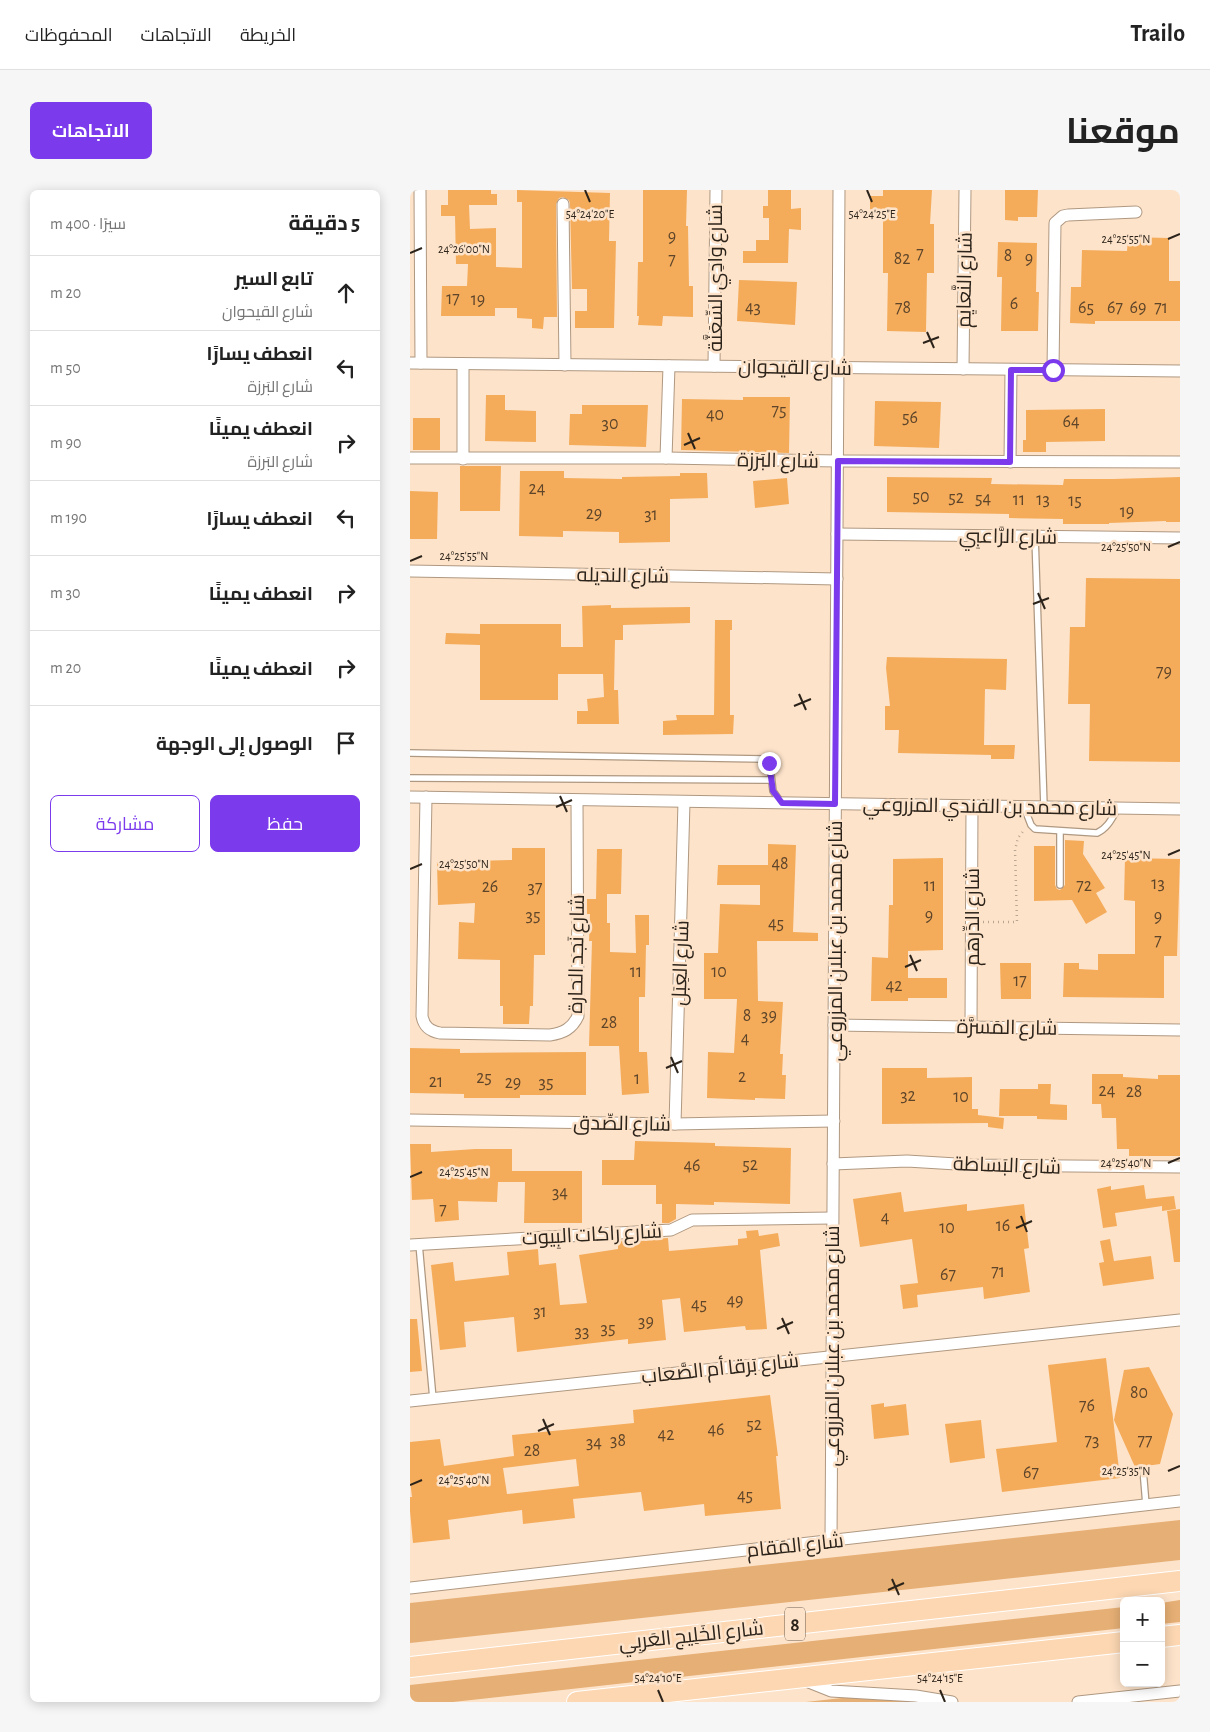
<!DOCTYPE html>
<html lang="ar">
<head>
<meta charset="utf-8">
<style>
  :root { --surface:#fff; --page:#f6f6f6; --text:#222; --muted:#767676; --line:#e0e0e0; --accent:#7c3aed }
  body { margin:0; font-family:"Alegreya Sans",Cairo,sans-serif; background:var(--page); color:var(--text); direction:rtl }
  .controls { position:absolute; right:15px; bottom:15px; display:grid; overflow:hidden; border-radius:8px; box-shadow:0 2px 12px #0003 }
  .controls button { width:45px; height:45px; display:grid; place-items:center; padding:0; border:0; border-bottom:1px solid var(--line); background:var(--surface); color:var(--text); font:25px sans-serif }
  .stop { position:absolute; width:15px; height:15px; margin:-11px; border:4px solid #7c3aed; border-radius:50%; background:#fff }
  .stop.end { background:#7c3aed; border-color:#fff; box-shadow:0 1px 5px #0008 }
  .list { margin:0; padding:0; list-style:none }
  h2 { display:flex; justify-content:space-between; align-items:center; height:65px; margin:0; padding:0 20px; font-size:21px }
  h2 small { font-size:16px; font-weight:400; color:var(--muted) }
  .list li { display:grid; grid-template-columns:32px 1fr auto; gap:15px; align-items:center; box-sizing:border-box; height:75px; padding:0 20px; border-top:1px solid var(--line) }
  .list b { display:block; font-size:19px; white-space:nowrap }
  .list p { margin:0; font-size:16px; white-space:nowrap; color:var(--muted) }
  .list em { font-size:16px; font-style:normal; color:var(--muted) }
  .actions { display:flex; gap:10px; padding:15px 20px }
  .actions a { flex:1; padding:11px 0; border:1px solid var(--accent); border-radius:8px; text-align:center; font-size:18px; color:var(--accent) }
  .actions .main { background:var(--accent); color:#fff }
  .icon { flex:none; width:28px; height:28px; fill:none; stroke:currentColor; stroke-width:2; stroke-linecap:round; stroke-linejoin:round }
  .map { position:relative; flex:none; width:770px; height:1512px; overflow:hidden; direction:ltr; border-radius:8px }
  header { display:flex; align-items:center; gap:30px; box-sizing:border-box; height:70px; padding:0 25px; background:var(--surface); border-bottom:1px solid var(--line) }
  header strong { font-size:24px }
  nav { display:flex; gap:28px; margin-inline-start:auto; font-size:18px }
  .intro { display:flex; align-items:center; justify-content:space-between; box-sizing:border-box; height:120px; padding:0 30px }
  h1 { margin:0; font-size:35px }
  .button { padding:12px 22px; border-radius:8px; background:var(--accent); color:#fff; font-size:18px; font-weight:700 }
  main { display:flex; gap:30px; padding:0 30px }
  aside { flex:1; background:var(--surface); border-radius:8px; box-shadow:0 2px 12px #0003 }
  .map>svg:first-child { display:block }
</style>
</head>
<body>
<header>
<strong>Trailo</strong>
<nav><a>الخريطة</a><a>الاتجاهات</a><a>المحفوظات</a></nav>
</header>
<div class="intro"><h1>موقعنا</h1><a class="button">الاتجاهات</a></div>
<main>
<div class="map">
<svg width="770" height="1512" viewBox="0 0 770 1512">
  <rect width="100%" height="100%" fill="#fde3ca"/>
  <g fill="#e6af75">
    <path d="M770 1330V1370L0 1453V1413Z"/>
    <path d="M770 1410V1432L751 1434V1413Z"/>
    <path d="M714 1417V1438L43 1512H0V1495Z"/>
    <path d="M487 1506 528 1512H396L432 1508Z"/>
  </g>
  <g fill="#f4ac5b" fill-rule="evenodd">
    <path d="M38 0H81V4H87V15H59L60 39 86 38V77L112 78V12H107V0L200 3 199 51H206L204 138H165V121H177V99H162L160 14 159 10 153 7 149 8 146 14 147 127H134L133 139 122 138V129L107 128V118H85V126H31L32 96H57L58 74H46L45 26H31V15H38Z"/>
    <path d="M233 0H277L276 36H278L279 96H283V127L253 126 252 136 228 135 229 126H227L228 72H233Z"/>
    <path d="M358 0H381V19L391 18V40L379 39 378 73H333V61H346V50H359V28H353V16H358Z"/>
    <path d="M473 0H522L520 34H524V83H517L516 142 477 141 478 83H473V26H460V6H473Z"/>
    <path d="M595 0H628L627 27H608V31L595 30Z"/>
    <path d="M718 47 759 48V91H770V131H685V134L660 133 661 97H671L672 60 717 61Z"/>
    <path d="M588 52 627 53 626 102H629L628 141H591L592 87H587Z"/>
    <path d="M329 90 387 92 385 135 327 131Z"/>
    <path d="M76 205H95V220L126 221V252L75 251Z"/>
    <path d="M333 207H380L379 263 271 260 272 209 333 210Z"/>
    <path d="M465 211 531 212 529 258 464 256Z"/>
    <path d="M172 215H238L236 257 159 255 160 224H172Z"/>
    <path d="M695 219V251L636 252V262H613V250H616V220Z"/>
    <rect x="3" y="228" width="27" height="32"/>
    <path d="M50 276H91L90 321H50Z"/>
    <path d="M110 281H154V288L212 289V287L270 286V283H297L298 308 260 309V352L209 353V342L153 341V347L109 346Z"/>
    <path d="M477 287 582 288 581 294 653 295 654 289H703L770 287V332H756V331L699 333V334H653V329L599 328V324L477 322Z"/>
    <path d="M377 288 379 314 345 318 343 291Z"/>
    <path d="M0 301 28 302 27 349H0Z"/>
    <path d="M676 388 770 389V572L679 571 680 514H658L660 437H675Z"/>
    <path d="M201 415V418L280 417V433L213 435V450H205L204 500H208L209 534H167V521H178L177 509 194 507 193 484H148V510H70V455L35 454 36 443 70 444V434H151V457H173L172 416Z"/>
    <path d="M305 430H322V440H320V525H324L323 544 253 545V531L267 530 266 525H304Z"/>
    <path d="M477 467 597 469 596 500 575 499 574 555H605L604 569H581V565L488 563 489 540H475V516H480L476 478Z"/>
    <path d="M655 650 674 651 673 664 695 698 686 703 697 722 676 734 662 710 624 711V656H645V695L647 699 650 700 655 695Z"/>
    <path d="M358 654 386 655 383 742 408 743V751H347L348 811 373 812 370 864H373L372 885H376L375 909 345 908V910L297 908 298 862 324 863 327 809H294V763H308L310 714 350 715V695H307L308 675H358Z"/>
    <path d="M102 658H135V765H124L123 816H120L119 834H93V816H90V770L48 769 49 732 64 733 65 713 28 715 27 672 102 670Z"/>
    <path d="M187 659H212L211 704H197V733H200V762L226 763 225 725H239V755H236L235 807H229V862H237L239 903 212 905 209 856H179L182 751H179L180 724H177V709H186Z"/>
    <path d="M533 668V760L498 761V788H537V808H498V811H461L462 767 478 768 479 715H483V669Z"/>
    <path d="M715 668 770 669 767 766H754V808L653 807 654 773H669V779L688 780V764H725V711L714 710Z"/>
    <path d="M590 773H621V809H591Z"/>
    <path d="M0 858 50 859V863L176 862V905H110V908H54V904L0 903Z"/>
    <path d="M472 878H517V888L562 887V919H568V925L594 928 593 939 578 937V933L472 934Z"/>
    <path d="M682 884H713V887L748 889V885H770V966H719V959H707L706 928H692L691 914H682Z"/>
    <path d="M628 894H641L640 914 657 915V930L627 929V926H589L590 899H628Z"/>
    <path d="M225 951 305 953V956L381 958 380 1014 304 1012V1015L266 1014V1029L259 1033H252V1014H246V995H192V970H224Z"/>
    <path d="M0 954H21V962L65 959H102V981H172V1033H114L115 992H88L87 1012 48 1011 49 1030 25 1032 23 1009 2 1010Z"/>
    <path d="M734 995 736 1009 764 1006 766 1019 752 1021V1016L705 1023 707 1036 693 1038 687 999 701 996V1000Z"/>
    <path d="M491 1002 494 1022 557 1014V1021L614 1014 619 1058 614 1059 620 1102 574 1109 573 1097 507 1105 508 1117 493 1119 490 1095 508 1093 502 1049 450 1057 443 1009Z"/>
    <path d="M770 1019V1072H764L757 1021Z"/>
    <path d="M348 1040 349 1046 368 1043 370 1056 350 1060 357 1139 336 1140 335 1136 274 1142 270 1108 252 1110 256 1150 218 1154V1149L107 1162 104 1127 54 1132 56 1157 30 1160 21 1075 43 1072 45 1091 99 1085 97 1062 128 1059 129 1075 146 1073 150 1115 177 1113 169 1065 208 1059V1051L258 1048 259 1061 328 1055V1049L337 1048 336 1041Z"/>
    <path d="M700 1049 704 1071 741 1066 744 1089 693 1096 689 1073 694 1072 690 1051Z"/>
    <path d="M0 1129H7L12 1181 0 1182Z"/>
    <path d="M696 1168 710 1288 592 1302 586 1259 647 1252 638 1175Z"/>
    <path d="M739 1177 763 1224 750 1274 736 1276 732 1274 725 1277 704 1230 714 1180Z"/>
    <path d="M360 1205 368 1266H366L371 1319 295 1326 294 1314 234 1321 231 1302 163 1309 165 1328 113 1334 112 1320 38 1330 40 1349 3 1353 0 1321V1307H2L0 1291V1252L30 1249 34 1276 104 1266 102 1245 224 1233 223 1220ZM166 1269 169 1296 97 1304 93 1278Z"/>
    <path d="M474 1213V1217L496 1214 499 1245 464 1249 461 1215Z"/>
    <path d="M571 1230 575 1268 540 1273 535 1234Z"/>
  </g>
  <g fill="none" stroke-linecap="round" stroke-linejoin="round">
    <g stroke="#af9881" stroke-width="8">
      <g id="service">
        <path d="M625 346 634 617"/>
        <path d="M0 563 354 569 360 576 363 601 370 611"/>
        <path d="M0 588 360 590"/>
        <path d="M614 617 621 635 625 639 687 643C698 638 702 628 708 618"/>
        <path d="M650 641V695"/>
        <path d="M9 1054 23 1209"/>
        <path d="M733 1279 736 1315"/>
      </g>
    </g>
    <g stroke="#af9881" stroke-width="13">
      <g id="minor">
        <path d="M10 0 11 173"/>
        <path d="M153 14 155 175"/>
        <path d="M0 173 770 181"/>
        <path d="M53 174V269"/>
        <path d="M304 176 306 0"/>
        <path d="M553 179 555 0"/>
        <path d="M643 180 645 33 653 26 658 25 726 22"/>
        <path d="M0 268H256L428 271 770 272"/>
        <path d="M256 268 259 176"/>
        <path d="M600 272 601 180"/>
        <path d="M427 344 770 348"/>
        <path d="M0 381 427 389"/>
        <path d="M0 607 770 619"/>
        <path d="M16 607 12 826C14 837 20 841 30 843L140 845C153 843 162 839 168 826L167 611"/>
        <path d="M424 835 770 840"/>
        <path d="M561 837 562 616"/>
        <path d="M0 930 265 934 424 931"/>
        <path d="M265 934 274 612"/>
        <path d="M423 974 497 971 563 975 770 977"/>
        <path d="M0 1055 261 1040 282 1030 422 1028"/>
        <path d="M0 1211 770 1130"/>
        <path d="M421 1351 429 0"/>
        <path d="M0 1398 770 1311"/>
        <path d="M391 1489 421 1501 506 1506 542 1512"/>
        <path d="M668 1512 770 1501"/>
      </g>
    </g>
    <g stroke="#fff" stroke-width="22">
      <g id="trunk">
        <path d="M751 1447 770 1445"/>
        <path d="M0 1477 770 1391"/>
        <path d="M167 1512 714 1452"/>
      </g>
    </g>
    <path stroke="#baa591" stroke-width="2.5" stroke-dasharray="1 4" stroke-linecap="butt" d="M573 732H607L605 660 608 648 615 639"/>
    <use href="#service" stroke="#fff" stroke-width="5.5"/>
    <use href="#minor" stroke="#fff" stroke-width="11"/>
    <use href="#trunk" stroke="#fcd7b2" stroke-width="20"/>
  </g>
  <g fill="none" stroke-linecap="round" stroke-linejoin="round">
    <path stroke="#7c3aed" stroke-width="6" d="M359 573 363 601 372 613 425 614 428 271 600 272 601 180H643"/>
  </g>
  <path fill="none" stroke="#2c231a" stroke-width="2" d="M175 0 180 12M457 0 462 12M758 49 770 44M0 63 12 58M517 142 524 158M513 153 529 147M278 243 285 259M274 255 290 248M758 357 770 352M0 371 12 366M628 403 635 419M623 414 639 408M389 504 396 520M384 516 401 509M150 606 157 622M146 617 162 610M758 665 770 660M0 679 12 674M500 765 507 781M495 777 511 770M261 867 268 883M256 878 272 871M758 973 770 968M0 987 12 982M611 1026 617 1042M606 1038 622 1031M372 1128 379 1144M367 1139 383 1132M133 1229 140 1245M128 1241 144 1234M758 1281 770 1276M0 1295 12 1290M482 1389 489 1405M478 1400 494 1393M248 1500 253 1512M530 1500 535 1512"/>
  <g text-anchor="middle" stroke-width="5" stroke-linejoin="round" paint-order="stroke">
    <g font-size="18" fill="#5e452a">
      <text x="262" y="52">9</text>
      <text x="510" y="69">7</text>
      <text x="598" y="71">8</text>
      <text x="492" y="74">82</text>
      <text x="619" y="74">9</text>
      <text x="262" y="75">7</text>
      <text x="43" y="114">17</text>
      <text x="68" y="115">19</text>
      <text x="604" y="119">6</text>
      <text x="343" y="123">43</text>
      <text x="493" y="123">78</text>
      <text x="676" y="123">65</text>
      <text x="705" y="123">67</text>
      <text x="728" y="123">69</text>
      <text x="751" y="123">71</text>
      <text x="369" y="226">75</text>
      <text x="305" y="230">40</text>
      <text x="500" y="233">56</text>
      <text x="661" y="237">64</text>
      <text x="200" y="239">30</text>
      <text x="127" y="304">24</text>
      <text x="511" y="312">50</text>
      <text x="546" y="313">52</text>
      <text x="573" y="314">54</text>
      <text x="609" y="315">11</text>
      <text x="633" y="315">13</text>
      <text x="665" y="316">15</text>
      <text x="717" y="327">19</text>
      <text x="184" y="329">29</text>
      <text x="241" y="330">31</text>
      <text x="754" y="487">79</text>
      <text x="370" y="679">48</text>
      <text x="748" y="699">13</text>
      <text x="520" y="701">11</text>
      <text x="674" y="701">72</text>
      <text x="80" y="702">26</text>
      <text x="125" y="703">37</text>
      <text x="123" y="731">35</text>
      <text x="519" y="731">9</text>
      <text x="748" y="732">9</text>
      <text x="366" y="739">45</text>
      <text x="748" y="756">7</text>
      <text x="226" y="787">11</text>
      <text x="309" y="787">10</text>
      <text x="610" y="796">17</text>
      <text x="484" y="801">42</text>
      <text x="337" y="831">8</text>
      <text x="359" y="831">39</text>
      <text x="199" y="838">28</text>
      <text x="335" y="854">4</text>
      <text x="332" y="892">2</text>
      <text x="74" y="893">25</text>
      <text x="227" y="894">1</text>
      <text x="26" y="897">21</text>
      <text x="103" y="898">29</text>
      <text x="136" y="898">35</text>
      <text x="697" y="906">24</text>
      <text x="724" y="907">28</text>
      <text x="498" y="911">32</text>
      <text x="551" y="912">10</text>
      <text x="340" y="980">52</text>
      <text x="282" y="981">46</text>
      <text x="150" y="1008">34</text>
      <text x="33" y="1025">7</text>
      <text x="475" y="1033">4</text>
      <text x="593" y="1041">16</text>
      <text x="537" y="1043">10</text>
      <text x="588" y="1087">71</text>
      <text x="538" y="1090">67</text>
      <text x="325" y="1116">49</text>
      <text x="289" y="1120">45</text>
      <text x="130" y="1127">31</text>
      <text x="236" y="1137">39</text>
      <text x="198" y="1144">35</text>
      <text x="172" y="1147">33</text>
      <text x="729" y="1208">80</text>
      <text x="677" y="1221">76</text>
      <text x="344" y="1240">52</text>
      <text x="306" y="1245">46</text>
      <text x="256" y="1250">42</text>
      <text x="208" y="1256">38</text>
      <text x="682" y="1256">73</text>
      <text x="735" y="1256">77</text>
      <text x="184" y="1258">34</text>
      <text x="122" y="1266">28</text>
      <text x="621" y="1288">67</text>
      <text x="335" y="1311">45</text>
    </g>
    <rect fill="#fde3ca" stroke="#6b5d4f" stroke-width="1" x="375" y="1417.5" width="20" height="33" rx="4"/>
    <g font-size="19" font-weight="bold" fill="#2c231a">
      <text x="385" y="1441">8</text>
    </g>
    <g font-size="20" fill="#2c231a" stroke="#fde3ca">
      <text transform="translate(305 88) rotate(-90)" y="7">شارع وادِي السِّعَنَّة</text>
      <text transform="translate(554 90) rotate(-89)" y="7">شارع النَّعايِم</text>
      <text transform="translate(385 177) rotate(1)" y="7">شارع القيحوان</text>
      <text transform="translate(368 270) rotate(1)" y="7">شارع البَرزة</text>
      <text transform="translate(598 346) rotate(1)" y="7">شارع الرَّاعبِي</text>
      <text transform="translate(213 385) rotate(1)" y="7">شارع النديله</text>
      <text transform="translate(580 616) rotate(1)" y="7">شارع محمد بن الفندي المزروعي</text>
      <text transform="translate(562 727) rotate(-90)" y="7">شارع الدِّرهم</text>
      <text transform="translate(425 751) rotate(-90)" y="7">شارع محمد بن عبلان المزروعي</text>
      <text transform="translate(166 764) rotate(-89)" y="7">شارع نَجد الحارة</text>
      <text transform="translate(270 773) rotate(-88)" y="7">شارع العِبَل</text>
      <text transform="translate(597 837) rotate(1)" y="7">شارع المَسرَّة</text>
      <text transform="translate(212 933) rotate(1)" y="7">شارع الصِّدق</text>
      <text transform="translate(597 975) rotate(2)" y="7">شارع البَساطة</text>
      <text transform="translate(182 1044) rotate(-3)" y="7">شارع راكات البِيوت</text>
      <text transform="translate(422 1156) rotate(-90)" y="7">شارع محمد بن عبلان المزروعي</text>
      <text transform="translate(310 1178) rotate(-6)" y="7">شارع بَرقا أم الصَّعاب</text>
      <text transform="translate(385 1355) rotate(-6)" y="7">شارع المَقام</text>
      <text transform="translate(281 1445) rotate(-6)" y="7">شارع الخَلِيج العَربِي</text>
    </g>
  </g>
  <g font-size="12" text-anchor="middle" fill="#2c231a" stroke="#fde3ca" stroke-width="5" stroke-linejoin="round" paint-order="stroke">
    <text x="180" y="28">54°24'20"E</text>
    <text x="462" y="28">54°24'25"E</text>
    <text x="716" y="53">24°25'55"N</text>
    <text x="54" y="63">24°26'00"N</text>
    <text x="716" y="361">24°25'50"N</text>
    <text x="54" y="370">24°25'55"N</text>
    <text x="716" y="669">24°25'45"N</text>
    <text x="54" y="678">24°25'50"N</text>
    <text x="716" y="977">24°25'40"N</text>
    <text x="54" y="986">24°25'45"N</text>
    <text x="716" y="1285">24°25'35"N</text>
    <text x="54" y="1294">24°25'40"N</text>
    <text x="248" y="1492">54°24'10"E</text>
    <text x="530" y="1492">54°24'15"E</text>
  </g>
</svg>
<div class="controls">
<button>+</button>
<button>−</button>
</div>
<div class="stop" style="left:643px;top:180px"></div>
<div class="stop end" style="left:359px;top:573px"></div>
</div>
<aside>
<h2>5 دقيقة<small>سيرًا · 400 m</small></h2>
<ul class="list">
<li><svg class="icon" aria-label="ahead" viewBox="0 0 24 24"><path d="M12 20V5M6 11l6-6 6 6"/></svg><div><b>تابع السير</b><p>شارع القيحوان</p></div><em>20 m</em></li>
<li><svg class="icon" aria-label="left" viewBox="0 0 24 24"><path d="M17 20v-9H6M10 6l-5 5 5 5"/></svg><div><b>انعطف يسارًا</b><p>شارع البَرزة</p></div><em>50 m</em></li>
<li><svg class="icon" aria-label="right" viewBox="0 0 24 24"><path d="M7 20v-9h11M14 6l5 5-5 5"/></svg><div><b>انعطف يمينًا</b><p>شارع البَرزة</p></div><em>90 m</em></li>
<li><svg class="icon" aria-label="left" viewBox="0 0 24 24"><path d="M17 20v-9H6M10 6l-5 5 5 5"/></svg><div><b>انعطف يسارًا</b></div><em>190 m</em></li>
<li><svg class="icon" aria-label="right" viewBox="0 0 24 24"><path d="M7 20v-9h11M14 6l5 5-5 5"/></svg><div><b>انعطف يمينًا</b></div><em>30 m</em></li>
<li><svg class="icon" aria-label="right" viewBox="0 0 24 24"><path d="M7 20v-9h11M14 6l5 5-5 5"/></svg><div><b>انعطف يمينًا</b></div><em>20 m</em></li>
<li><svg class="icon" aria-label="arrive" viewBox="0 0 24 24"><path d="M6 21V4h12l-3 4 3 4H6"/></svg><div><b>الوصول إلى الوجهة</b></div></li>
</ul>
<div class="actions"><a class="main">حفظ</a><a>مشاركة</a></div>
</aside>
</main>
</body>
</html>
